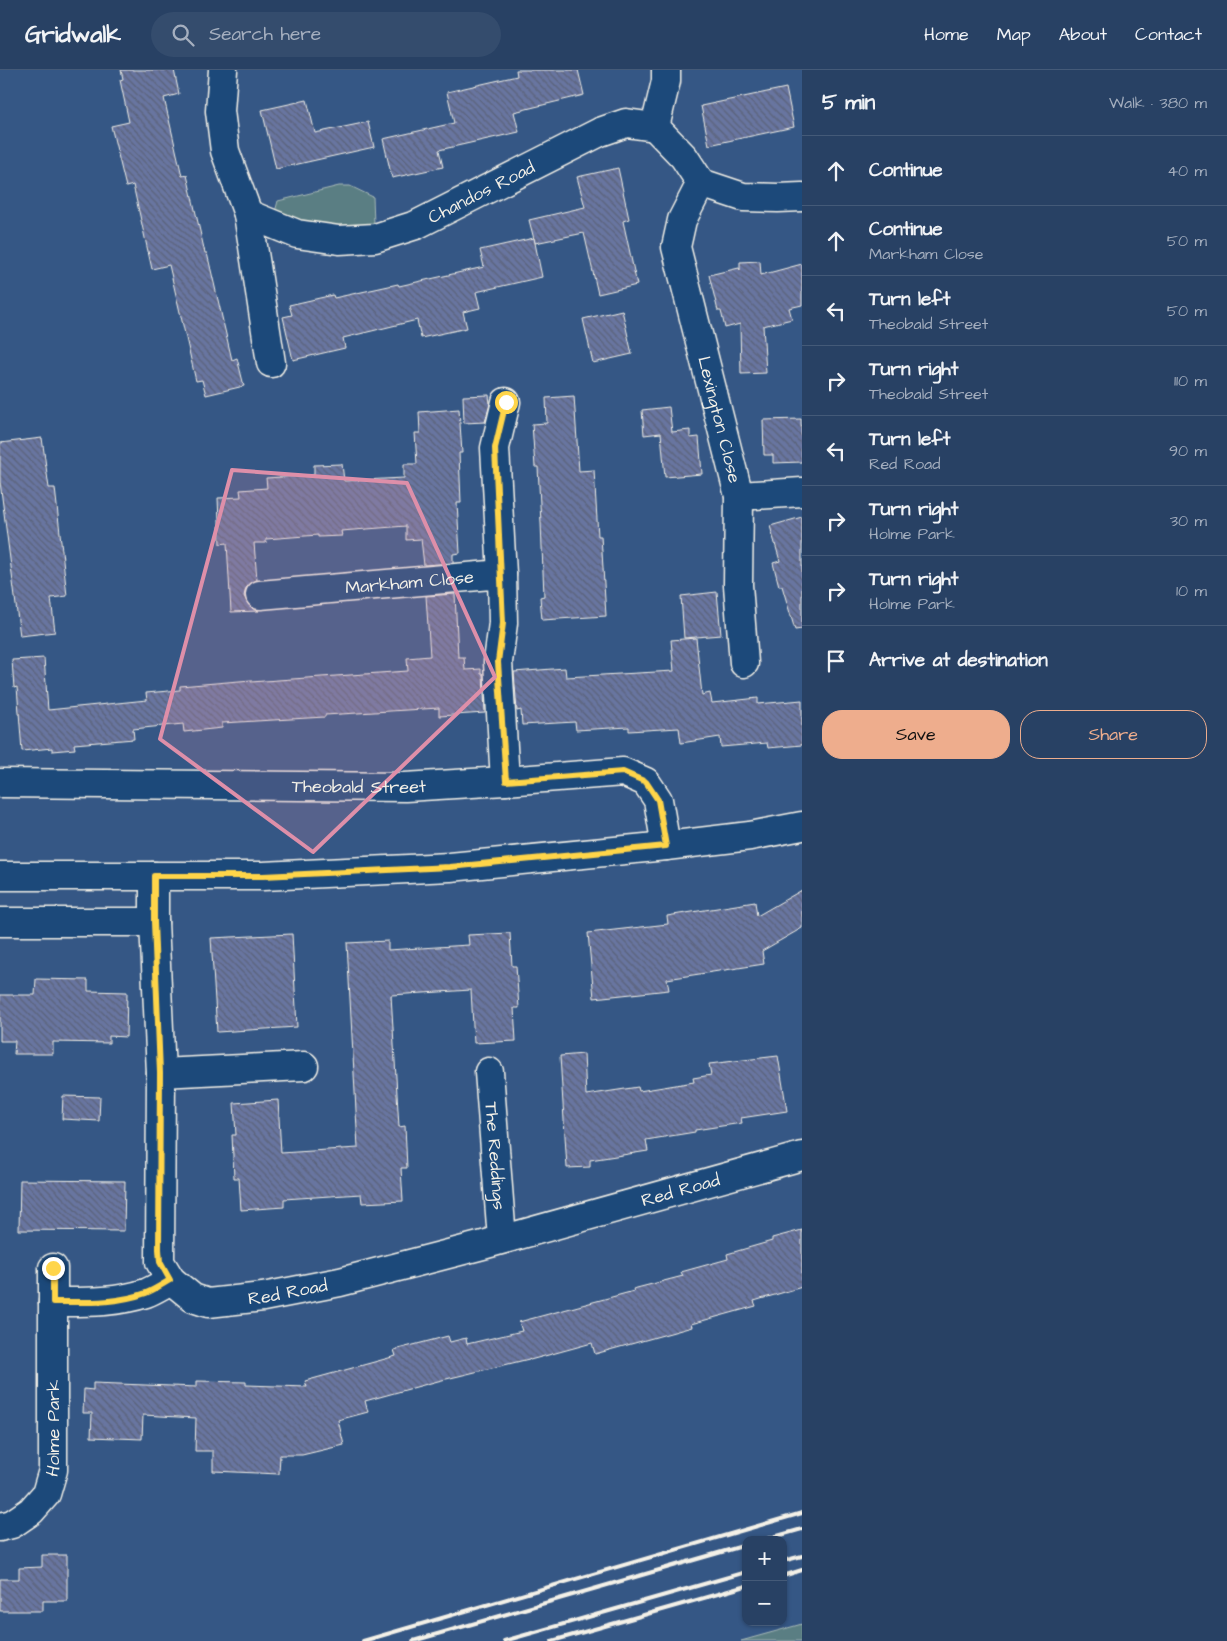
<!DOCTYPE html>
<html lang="en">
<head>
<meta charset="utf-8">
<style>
  :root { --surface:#284164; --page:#344c6d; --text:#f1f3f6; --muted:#a5afbf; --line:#445a78; --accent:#eead8d }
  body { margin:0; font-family:"Architects Daughter",sans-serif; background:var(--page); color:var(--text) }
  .controls { position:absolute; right:15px; bottom:15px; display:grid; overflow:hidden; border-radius:10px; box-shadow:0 1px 4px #0004 }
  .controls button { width:45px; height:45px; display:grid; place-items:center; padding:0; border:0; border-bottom:1px solid var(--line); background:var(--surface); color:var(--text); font:25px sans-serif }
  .stop { position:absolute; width:15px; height:15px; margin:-11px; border:4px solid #ffd54a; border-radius:50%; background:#fff }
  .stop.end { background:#ffd54a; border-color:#fff; box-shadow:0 1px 5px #0008 }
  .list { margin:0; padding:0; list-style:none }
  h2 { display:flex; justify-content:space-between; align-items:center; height:65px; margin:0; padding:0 20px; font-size:21px }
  h2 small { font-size:16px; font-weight:400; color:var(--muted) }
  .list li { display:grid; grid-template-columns:32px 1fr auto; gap:15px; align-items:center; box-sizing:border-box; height:70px; padding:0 20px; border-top:1px solid var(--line) }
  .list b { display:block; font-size:19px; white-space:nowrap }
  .list p { margin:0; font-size:16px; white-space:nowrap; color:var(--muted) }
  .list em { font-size:16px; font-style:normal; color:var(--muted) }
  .actions { display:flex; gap:10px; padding:15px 20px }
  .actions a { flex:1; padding:11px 0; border:1px solid var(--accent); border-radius:20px; text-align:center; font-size:18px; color:var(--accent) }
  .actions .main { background:var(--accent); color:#111 }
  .icon { flex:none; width:28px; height:28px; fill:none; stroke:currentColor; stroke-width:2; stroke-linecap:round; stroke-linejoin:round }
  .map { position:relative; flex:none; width:802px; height:1571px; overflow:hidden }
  header { display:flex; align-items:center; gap:30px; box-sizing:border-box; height:70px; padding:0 25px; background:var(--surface); border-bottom:1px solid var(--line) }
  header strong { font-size:24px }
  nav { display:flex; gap:28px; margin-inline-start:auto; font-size:18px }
  .search { width:350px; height:45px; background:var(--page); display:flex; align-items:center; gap:12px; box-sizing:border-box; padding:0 18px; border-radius:28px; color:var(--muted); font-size:19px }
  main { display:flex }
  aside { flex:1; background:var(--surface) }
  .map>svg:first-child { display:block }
</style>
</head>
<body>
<header>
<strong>Gridwalk</strong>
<div class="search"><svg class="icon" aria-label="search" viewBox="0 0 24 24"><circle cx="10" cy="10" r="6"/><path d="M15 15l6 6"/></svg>Search here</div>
<nav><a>Home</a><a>Map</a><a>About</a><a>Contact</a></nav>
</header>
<main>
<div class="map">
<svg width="802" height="1571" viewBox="0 0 802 1571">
  <defs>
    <pattern id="building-back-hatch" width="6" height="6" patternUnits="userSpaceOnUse" patternTransform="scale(1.25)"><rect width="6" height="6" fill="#6875a0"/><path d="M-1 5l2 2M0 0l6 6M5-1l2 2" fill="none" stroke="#5a6178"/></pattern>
  </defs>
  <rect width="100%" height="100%" fill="#355785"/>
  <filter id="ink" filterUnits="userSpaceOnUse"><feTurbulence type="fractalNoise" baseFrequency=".02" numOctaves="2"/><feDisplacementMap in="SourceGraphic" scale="10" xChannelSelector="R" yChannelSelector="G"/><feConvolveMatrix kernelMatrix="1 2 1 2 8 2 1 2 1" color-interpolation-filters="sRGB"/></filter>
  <g filter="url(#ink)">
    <g fill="#5a7e83" stroke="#a7b8b6">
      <path d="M339 116H350L373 127 374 154 345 158 291 149 275 142 278 131Z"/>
      <path d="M802 1554V1571H741Z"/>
    </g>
    <g fill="url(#building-back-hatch)" stroke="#f4f1e8">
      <path d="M121 0H174L179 24 164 28 182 106 187 105 205 183H207L232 290 237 288 244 316 206 325 202 310 196 311 169 195 152 199 133 115 126 117 111 56 129 52 120 10 123 9Z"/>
      <path d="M516 0H578L584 25 514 42 519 62 439 80 443 97 392 108 383 69 454 53 447 22 517 6Z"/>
      <path d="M786 18 794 57 709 75 701 36Z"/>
      <path d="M307 30 315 63 368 52 374 77 276 99 262 40Z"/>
      <path d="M618 98 629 149 623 151 637 215 598 224 584 163 535 173 529 150 585 137 577 107Z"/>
      <path d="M534 168 542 207 476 222 480 238 463 242 467 258 421 268 417 250 343 268 345 278 293 290 283 247 292 245 289 235 333 225 334 228 398 214 399 216 484 197 480 180Z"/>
      <path d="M760 191 761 205 802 194V235L789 238 792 249 763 256 766 303 741 304 740 254 725 258 721 241H718L709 205 739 198 740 200V192Z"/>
      <path d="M622 240 632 284 593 293 583 249Z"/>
      <path d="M489 325 490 334 485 352 464 353 463 326Z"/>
      <path d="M574 326 579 401 594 400 598 466H601L606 546 542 550 540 527 544 526 541 453 538 397H535L532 354 547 353 546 328Z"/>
      <path d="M669 337 672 362 690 360V368L699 367 702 404 665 407 661 363 644 365 642 340Z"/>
      <path d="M459 339 462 383H459L461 433H457L460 483 453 484V493L424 495 421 469 406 470V456L341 461 342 466 318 467V465L266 469V473H254L257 510 251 513 246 518 244 526 248 534 253 539 259 541 231 542 227 473 220 474 218 428 241 427 240 420 267 418 266 408 314 405V395L342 394 344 411 404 408V394H417L415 363H420L419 342Z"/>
      <path d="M801 349 802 392 773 393V385H764L763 350Z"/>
      <path d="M42 368 49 418H55L67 526 51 528 55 562 20 566 0 412V373Z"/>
      <path d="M802 447V559L795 560 782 516H779L773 493 780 491 770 456Z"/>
      <path d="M717 522 721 565 684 568 681 526Z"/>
      <path d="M455 524 458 587H464L465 600 481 599V604H483L485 643 439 646V638L325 645V647L222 653V658L184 662 183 654 133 659 134 669 74 674 75 679 52 681V678L22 681 17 617 14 618 12 590 44 588 48 640 147 630 146 623 180 620V616L251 610V612L278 610 408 601 407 588 430 586 426 526Z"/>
      <path d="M696 568 702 625 710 623 712 633 758 628V634L802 630V675L768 678 767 673 721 677 720 667 681 673 679 658 629 661V657L576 660 575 652 522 655 521 640 517 641 514 602 565 598 566 607 674 601 671 570Z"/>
      <path d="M802 820V858L762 881 764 894 667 909 669 920 594 928 588 863 668 854 667 846 755 832 757 846Z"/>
      <path d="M510 863 512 896H516L519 938H514L516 971 474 973 471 920 391 925 399 1057 405 1056 407 1098H401L403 1131 362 1133 361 1124 284 1129V1137L241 1140 239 1108H234L232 1065H236L234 1033 278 1030 281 1083 358 1078 347 873 388 871V880L469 875 468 865Z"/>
      <path d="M292 864 297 957 217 962 211 868Z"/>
      <path d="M36 909 88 910V921L127 922 126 967 109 966V973L53 972V984H14L15 971H0V925H35Z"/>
      <path d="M584 984 586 1025 638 1017 639 1021 694 1012 693 1008 711 1005 709 994 778 986 787 1041 741 1048 742 1053 695 1060V1062L646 1070 648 1081 590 1090V1097L567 1098 560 986Z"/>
      <path d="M63 1026 100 1027 99 1051 62 1049Z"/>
      <path d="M20 1110 125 1111 124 1161 19 1160Z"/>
      <path d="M802 1160V1217L754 1231 756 1236 691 1254 692 1257 595 1284 592 1273 530 1290 529 1289 438 1311 365 1331 368 1342 338 1350 344 1375 302 1385H280L279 1404 213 1401V1381H195L196 1348 143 1345 142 1369 91 1367 92 1343H83L84 1319 93 1320V1313L197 1317V1311L246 1312V1315L307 1317 305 1311 396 1286 394 1280 448 1266 450 1272 466 1268 467 1274 522 1261 519 1252 634 1221 633 1219 683 1206 681 1202 728 1189 727 1184 772 1171V1168Z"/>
      <path d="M42 1485H67V1531H43V1541H0V1509H19V1498L42 1497Z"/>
    </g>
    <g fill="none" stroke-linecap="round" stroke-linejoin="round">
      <g stroke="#f4f1e8" stroke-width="31">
        <g id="minor">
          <path id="s1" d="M223 0 220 41 225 81 248 144 297 164 339 170 375 168 416 155 600 62 626 53 655 57"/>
          <path id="s2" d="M655 57 684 87 701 113 682 150 676 177 739 426 738 515 744 593"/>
          <path d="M655 57 666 11V0"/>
          <path d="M701 113 743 127 778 128 802 127"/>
          <path d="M248 144 271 293"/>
          <path d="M739 426 802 422"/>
          <path d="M502 504 495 378 506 332"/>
          <path id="s3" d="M260 525 502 504 503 553 498 592 505 711"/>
          <path id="s4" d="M0 713 405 717 505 711 623 702 646 712 658 730 666 776"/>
          <path id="s5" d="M154 806V852L161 1003 160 1192 171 1210 193 1228 208 1233 263 1227 340 1212 483 1175 802 1086"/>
          <path d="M0 852H154"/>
          <path id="s6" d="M489 1002 502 1169"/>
          <path d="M161 1003 304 996"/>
          <path d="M53 1232C84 1232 116 1233 146 1223 154 1220 163 1214 171 1210"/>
          <path id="s7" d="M0 1457 12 1454 31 1441 46 1424 53 1400V1198"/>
        </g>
      </g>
      <g stroke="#f4f1e8" stroke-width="31">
        <path id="tertiary" d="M0 806H263L450 797 666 776 750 766 802 756"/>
      </g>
      <use href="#minor" stroke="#1f4a7a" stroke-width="28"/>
      <use href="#tertiary" stroke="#1f4a7a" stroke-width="28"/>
      <g stroke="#f4f1e8" stroke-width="4">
        <path d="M763 1470 802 1459"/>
        <path d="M783 1491 802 1486"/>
        <path d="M783 1506 802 1500"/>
        <path d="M363 1571 802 1443"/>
        <path d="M413 1571 746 1475"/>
        <path d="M504 1571 746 1502"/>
        <path d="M552 1571 746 1516"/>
      </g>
    </g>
  </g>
  <g fill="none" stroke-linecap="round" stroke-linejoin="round" filter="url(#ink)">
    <path stroke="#ffd54a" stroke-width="6" d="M53 1198V1232C84 1232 116 1234 146 1223 154 1220 163 1214 170 1210L160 1192 159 1179 160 1003 154 852V806H263L450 797 666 776 658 730 646 712 623 702 506 711 498 592 503 553 495 378 506 332"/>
  </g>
  <path fill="#de8fa9" fill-opacity="0.2" stroke="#de8fa9" stroke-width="4" stroke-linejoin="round" d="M232 400 407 413 495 607 313 782 160 669Z"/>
  <g text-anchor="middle" stroke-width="4.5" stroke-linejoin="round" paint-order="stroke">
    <g font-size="18" fill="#f4f1e8" stroke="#1f4a7a">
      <text dy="6" stroke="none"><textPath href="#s1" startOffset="396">Chandos Road</textPath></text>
      <text dy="6" stroke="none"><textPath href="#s2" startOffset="320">Lexington Close</textPath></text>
      <text dy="6" stroke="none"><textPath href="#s3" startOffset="150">Markham Close</textPath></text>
      <text dy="6" stroke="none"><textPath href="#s4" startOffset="359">Theobald Street</textPath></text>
      <text dy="6" stroke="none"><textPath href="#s6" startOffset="84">The Reddings</textPath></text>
      <text dy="6" stroke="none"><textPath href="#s5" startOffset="938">Red Road</textPath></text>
      <text dy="6" stroke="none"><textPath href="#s5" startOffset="532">Red Road</textPath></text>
      <text dy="6" stroke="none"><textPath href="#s7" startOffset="125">Holme Park</textPath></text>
    </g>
  </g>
</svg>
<div class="controls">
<button>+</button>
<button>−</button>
</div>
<div class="stop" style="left:506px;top:332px"></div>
<div class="stop end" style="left:53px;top:1198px"></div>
</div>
<aside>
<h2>5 min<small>Walk · 380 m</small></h2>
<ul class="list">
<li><svg class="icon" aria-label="ahead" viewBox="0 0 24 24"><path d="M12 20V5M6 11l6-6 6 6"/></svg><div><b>Continue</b></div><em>40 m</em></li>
<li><svg class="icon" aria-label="ahead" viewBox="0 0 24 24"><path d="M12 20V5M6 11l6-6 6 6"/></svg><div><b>Continue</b><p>Markham Close</p></div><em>50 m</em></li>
<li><svg class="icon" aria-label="left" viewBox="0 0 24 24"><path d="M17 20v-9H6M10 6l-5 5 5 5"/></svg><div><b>Turn left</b><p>Theobald Street</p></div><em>50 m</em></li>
<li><svg class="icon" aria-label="right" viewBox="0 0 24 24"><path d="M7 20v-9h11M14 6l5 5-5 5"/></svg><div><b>Turn right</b><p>Theobald Street</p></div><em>110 m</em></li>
<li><svg class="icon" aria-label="left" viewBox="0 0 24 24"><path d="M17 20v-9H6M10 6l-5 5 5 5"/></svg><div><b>Turn left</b><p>Red Road</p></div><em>90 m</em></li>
<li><svg class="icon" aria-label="right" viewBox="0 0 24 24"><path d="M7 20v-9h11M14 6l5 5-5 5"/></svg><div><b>Turn right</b><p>Holme Park</p></div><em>30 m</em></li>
<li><svg class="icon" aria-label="right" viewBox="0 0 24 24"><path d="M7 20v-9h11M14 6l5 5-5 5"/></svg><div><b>Turn right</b><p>Holme Park</p></div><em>10 m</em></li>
<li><svg class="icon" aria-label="arrive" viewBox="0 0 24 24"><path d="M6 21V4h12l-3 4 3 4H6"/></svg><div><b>Arrive at destination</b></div></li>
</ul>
<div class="actions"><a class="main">Save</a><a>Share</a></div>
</aside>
</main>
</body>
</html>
